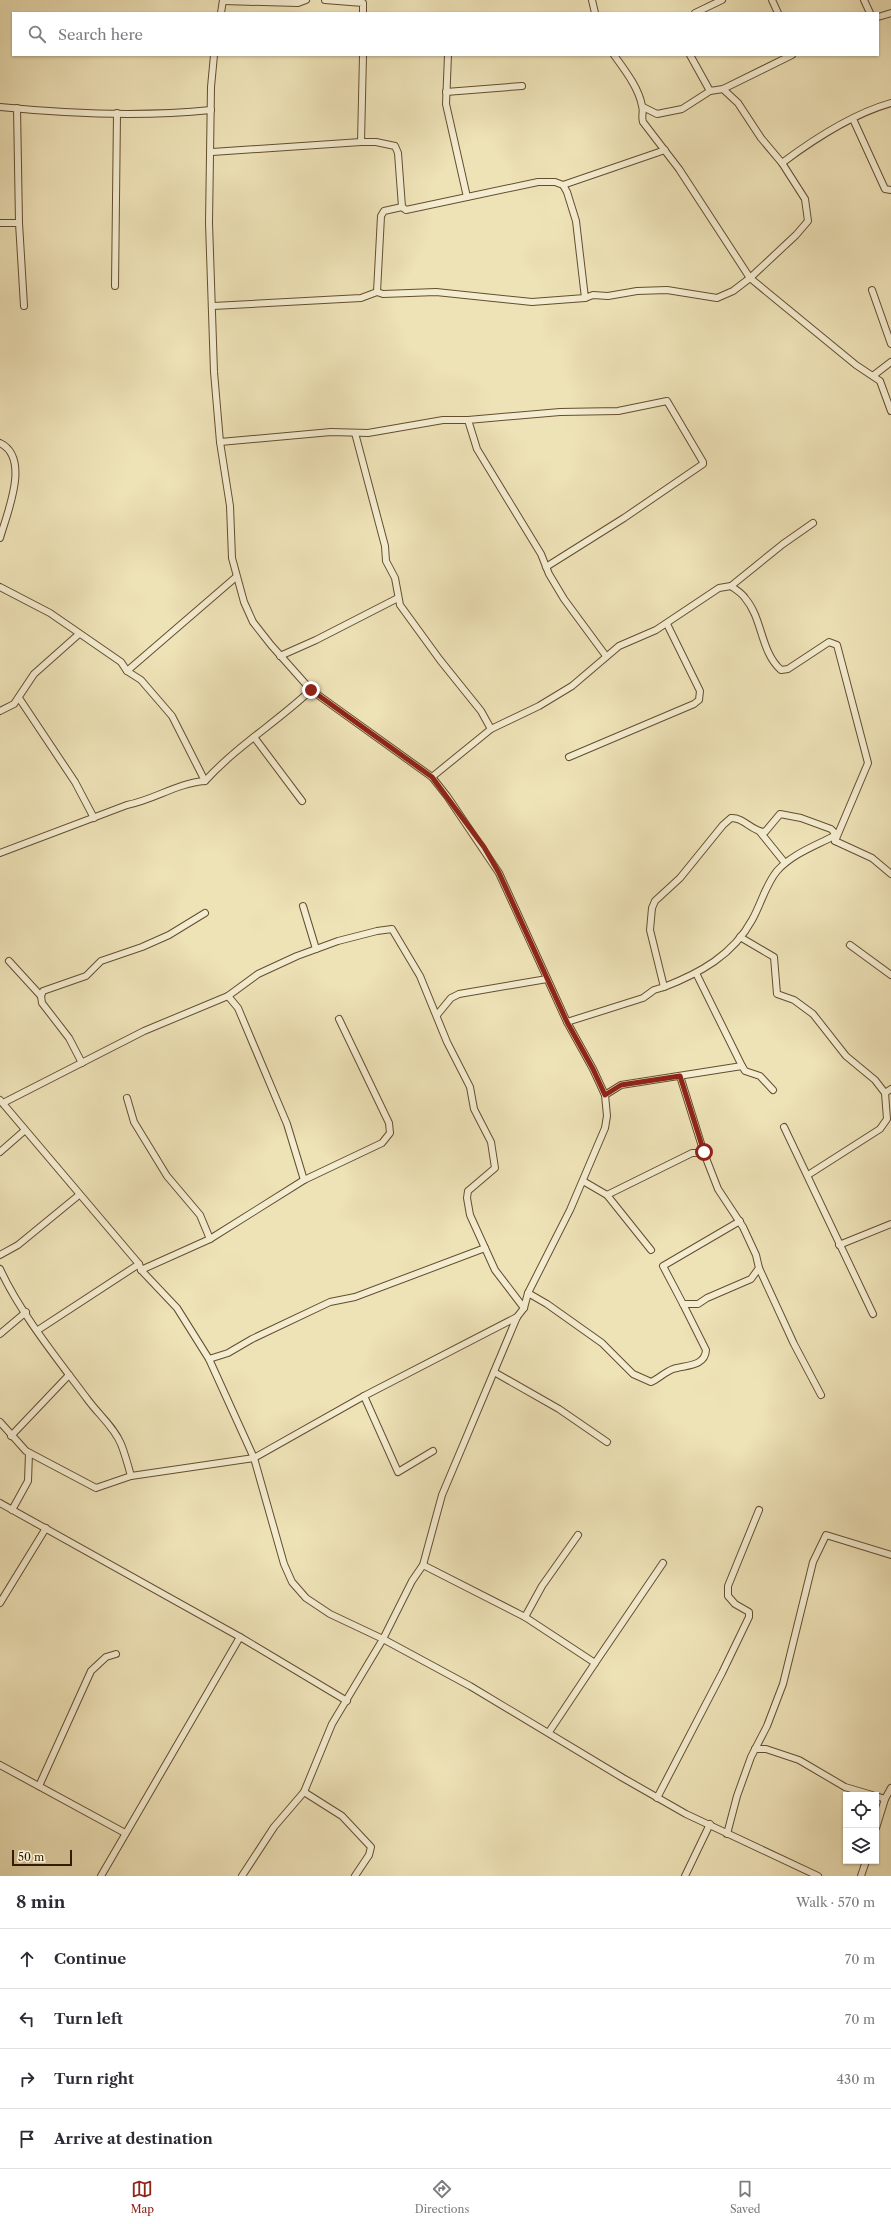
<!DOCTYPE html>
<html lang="en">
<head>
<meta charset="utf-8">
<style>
  :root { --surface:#fff; --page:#f7f7f7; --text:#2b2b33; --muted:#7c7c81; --line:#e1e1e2; --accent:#8f2418 }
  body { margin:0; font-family:"Libre Caslon Text",serif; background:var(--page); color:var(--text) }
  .controls { position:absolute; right:12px; bottom:12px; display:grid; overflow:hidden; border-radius:0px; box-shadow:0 1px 3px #0004 }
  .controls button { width:36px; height:36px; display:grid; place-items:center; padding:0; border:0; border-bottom:1px solid var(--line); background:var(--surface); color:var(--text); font:20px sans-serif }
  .scale { position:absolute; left:12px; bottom:10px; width:60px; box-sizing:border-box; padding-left:4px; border:2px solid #351c00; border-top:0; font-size:11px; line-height:14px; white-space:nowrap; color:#351c00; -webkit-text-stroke:3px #f4ecd0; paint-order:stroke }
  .stop { position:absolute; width:12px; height:12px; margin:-9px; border:3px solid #8f2418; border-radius:50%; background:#fff }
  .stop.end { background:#8f2418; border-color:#fff; box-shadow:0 1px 4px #0008 }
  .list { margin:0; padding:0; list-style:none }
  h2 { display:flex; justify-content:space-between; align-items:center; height:52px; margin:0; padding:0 16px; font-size:17px }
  h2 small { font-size:13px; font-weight:400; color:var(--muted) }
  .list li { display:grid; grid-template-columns:26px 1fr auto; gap:12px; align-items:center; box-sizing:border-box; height:60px; padding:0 16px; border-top:1px solid var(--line) }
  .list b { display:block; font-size:15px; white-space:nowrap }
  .list em { font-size:13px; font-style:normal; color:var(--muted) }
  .icon { flex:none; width:22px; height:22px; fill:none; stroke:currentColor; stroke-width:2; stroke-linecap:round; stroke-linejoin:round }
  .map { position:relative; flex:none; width:891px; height:1876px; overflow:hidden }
  .search { position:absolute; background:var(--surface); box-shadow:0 1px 3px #0004; left:12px; right:12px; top:12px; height:44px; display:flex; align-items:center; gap:10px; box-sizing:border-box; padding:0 14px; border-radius:0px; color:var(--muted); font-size:15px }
  .sheet { height:292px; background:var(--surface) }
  nav { display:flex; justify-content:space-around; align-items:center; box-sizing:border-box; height:56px; border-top:1px solid var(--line); background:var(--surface); font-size:11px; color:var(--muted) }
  nav a { display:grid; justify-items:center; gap:2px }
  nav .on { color:var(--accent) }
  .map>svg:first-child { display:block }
</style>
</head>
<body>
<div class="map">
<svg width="891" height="1876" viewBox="0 0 891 1876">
  <rect width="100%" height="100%" fill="#eee2b7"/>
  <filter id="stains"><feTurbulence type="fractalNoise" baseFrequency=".005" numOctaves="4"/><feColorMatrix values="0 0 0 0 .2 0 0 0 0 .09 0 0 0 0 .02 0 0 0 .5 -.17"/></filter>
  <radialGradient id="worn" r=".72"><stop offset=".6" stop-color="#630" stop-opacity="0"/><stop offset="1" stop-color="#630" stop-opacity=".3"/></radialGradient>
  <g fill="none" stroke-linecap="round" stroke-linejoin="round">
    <g stroke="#634e2e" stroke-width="8">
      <g id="minor">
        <path d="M325 0 363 3V13"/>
        <path d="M592 0 595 13"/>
        <path d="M772 0 778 13"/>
        <path d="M864 0 870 13"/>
        <path d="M223 1 298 3 306 0"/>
        <path d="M221 13 223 0"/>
        <path d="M695 13 722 0"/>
        <path d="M878 17 891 13"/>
        <path d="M214 55 211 87 209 223 214 372 220 442 230 506 232 558 244 602 253 622 271 645 311 690 432 777 447 796 499 873 567 1022 593 1069 605 1095 607 1116 605 1128 570 1210 528 1293 524 1308 517 1317 442 1495 423 1565 412 1581 383 1639 332 1724 304 1792 274 1827 242 1876"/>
        <path d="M448 55 446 104 467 197"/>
        <path d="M614 55C624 69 639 88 642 106 644 112 641 116 643 122L679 169 750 278 856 365 880 381 891 411"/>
        <path d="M690 55 710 91"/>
        <path d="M446 92 522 86"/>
        <path d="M0 107C70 114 141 117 211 110"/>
        <path d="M643 107 657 114 682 109 710 91 723 89 792 55"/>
        <path d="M853 119 885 189 891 190"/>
        <path d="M361 142 363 55"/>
        <path d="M212 152 361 142H376L395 146 398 153 402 207 406 210 538 182H555L563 185 567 192 576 221 585 298 593 295 608 296 637 291 667 290 717 298 733 291 750 278 796 235 808 221 805 199 782 163 761 138 738 103 723 89"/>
        <path d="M782 163C814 139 852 114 891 103"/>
        <path d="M563 185 665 150"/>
        <path d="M402 207 384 211 381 216 377 292 383 294 436 292 532 302 585 298"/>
        <path d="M0 223H19L17 108"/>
        <path d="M19 223 24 306"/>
        <path d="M115 286 117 113"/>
        <path d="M872 290 891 344"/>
        <path d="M213 306 361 298 377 292"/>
        <path d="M874 375 891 362"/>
        <path d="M468 420 477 449 541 554 549 574 564 599 606 656"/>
        <path d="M355 433 385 546 386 561 395 578 400 605 440 660 481 711 491 729"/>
        <path d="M220 442 331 432 368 433 443 420H468L560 412 618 411 667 401 703 462V464L624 518 546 567"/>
        <path d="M0 443C31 458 7 513 0 538"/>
        <path d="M731 586 783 544 813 523"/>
        <path d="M0 587 50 613 121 662 127 671 141 680 172 716 205 781"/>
        <path d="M280 656 316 640 398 598"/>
        <path d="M127 671 236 577"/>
        <path d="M19 698 75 782 94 818"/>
        <path d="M0 711 14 704 34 674 79 634"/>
        <path d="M254 737 302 801"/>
        <path d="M569 757 694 704 699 700 700 691 667 624"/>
        <path d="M432 777 491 729 539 706 572 686 619 646 656 630 719 588 731 586C736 590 742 593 745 598 763 619 760 651 781 670L788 669 829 642 837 645 868 763 835 841"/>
        <path d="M760 832 785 863"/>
        <path d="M0 853 127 805C154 800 177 783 205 781 237 746 277 722 311 690"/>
        <path d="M303 906 316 949"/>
        <path d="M740 937 774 957 777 994 794 1000 813 1014 846 1056 875 1080 885 1093 891 1089"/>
        <path d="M850 945 891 975"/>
        <path d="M9 961 41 996"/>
        <path d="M696 973 742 1066"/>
        <path d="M664 987C700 973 733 955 752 920 761 904 766 884 777 871 792 854 815 846 834 836"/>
        <path d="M228 996 238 1008 287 1124 304 1180"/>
        <path d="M437 1015 451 998 459 994 547 979"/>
        <path d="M567 1022 643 998 654 990 664 987 650 930 652 908 655 901 680 878 723 825 731 818C744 817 752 832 765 832L780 814 801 818 831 829 834 832 835 841 872 858 891 874"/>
        <path d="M82 1063 69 1038 42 1003 41 996 43 991 86 976 101 961 142 947 169 935 205 913"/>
        <path d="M680 1076 704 1153"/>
        <path d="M605 1095 621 1085 742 1066 745 1071 760 1076 773 1090"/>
        <path d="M127 1098 134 1122 167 1176 200 1215 210 1239"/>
        <path d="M0 1100 139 1264 141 1270 177 1308 209 1359 254 1458 284 1564 292 1582 306 1598 330 1614 383 1639 470 1686 623 1778 686 1814 818 1876"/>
        <path d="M3 1103 144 1031 228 996 258 974 297 956 338 941 377 931 392 929 420 976 447 1042 470 1087 474 1109 491 1142 495 1168 468 1191 467 1198 470 1215 495 1270 524 1308"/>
        <path d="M784 1127 873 1314"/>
        <path d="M0 1152 24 1131"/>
        <path d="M808 1175 880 1129 887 1119 885 1093"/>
        <path d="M607 1195 651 1250"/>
        <path d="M839 1245 891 1224"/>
        <path d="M0 1255 18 1245 79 1195"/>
        <path d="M759 1268 794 1344 821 1395"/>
        <path d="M0 1269C20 1313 59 1361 88 1400 99 1415 114 1427 121 1444 125 1454 128 1465 131 1476"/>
        <path d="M141 1270 210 1239 304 1180 382 1143 390 1133 389 1123 339 1019"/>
        <path d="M528 1293 547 1304 602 1343 633 1374 651 1382C658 1379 665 1372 673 1369 685 1365 705 1367 706 1350L683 1304H698L707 1298 751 1279 759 1268 756 1255 743 1227 718 1189 704 1153H692L607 1195 583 1181"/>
        <path d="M683 1304 663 1266 740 1221"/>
        <path d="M38 1330 139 1264"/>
        <path d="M0 1334 26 1312"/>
        <path d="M209 1359 228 1353 252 1339 330 1302 355 1297 485 1248"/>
        <path d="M494 1372 559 1409 607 1442"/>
        <path d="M364 1396 398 1472 433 1451"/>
        <path d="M0 1422 26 1451 96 1488 131 1476 254 1458 364 1396 517 1317"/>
        <path d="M11 1436 69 1375"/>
        <path d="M0 1503 240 1637 347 1701"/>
        <path d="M12 1510 28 1481 29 1453"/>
        <path d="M423 1565 525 1617 595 1663 549 1732"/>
        <path d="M0 1603 46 1528"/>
        <path d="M525 1617 542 1586 578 1535"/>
        <path d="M595 1663 663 1563"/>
        <path d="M755 1749H766L799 1760 845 1787 872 1795"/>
        <path d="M0 1765 125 1833"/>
        <path d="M39 1786 91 1671 106 1657 116 1654"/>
        <path d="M304 1792 342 1816 371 1847 369 1855 355 1876"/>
        <path d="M876 1796 885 1799"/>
        <path d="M657 1798 722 1673 749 1617V1612L735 1604 728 1596V1586L759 1510"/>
        <path d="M876 1828 885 1799 891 1788"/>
        <path d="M727 1834 737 1796 751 1757 767 1726 783 1684 813 1562 826 1535 891 1555"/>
        <path d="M101 1876 240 1637"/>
        <path d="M685 1876 710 1824"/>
        <path d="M861 1876 866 1861"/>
      </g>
    </g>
    <use href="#minor" stroke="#f4ecd0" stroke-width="6"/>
  </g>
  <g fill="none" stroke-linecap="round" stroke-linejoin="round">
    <path stroke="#8f2418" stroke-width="5" d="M311 690 432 777 484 847 499 873 567 1022 593 1069 605 1095 621 1085 680 1076 704 1152"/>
  </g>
  <rect width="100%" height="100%" filter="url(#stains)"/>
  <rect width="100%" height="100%" fill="url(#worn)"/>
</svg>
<div class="controls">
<button><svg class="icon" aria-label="locate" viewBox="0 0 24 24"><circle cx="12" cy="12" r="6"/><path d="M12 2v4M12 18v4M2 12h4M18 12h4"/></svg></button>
<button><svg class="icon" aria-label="layers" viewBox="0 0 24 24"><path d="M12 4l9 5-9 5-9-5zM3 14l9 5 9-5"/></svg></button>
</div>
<div class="scale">50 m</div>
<div class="stop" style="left:704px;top:1152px"></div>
<div class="stop end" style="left:311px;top:690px"></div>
<div class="search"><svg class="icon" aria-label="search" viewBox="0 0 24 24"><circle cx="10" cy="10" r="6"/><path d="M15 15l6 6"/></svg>Search here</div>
</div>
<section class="sheet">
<h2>8 min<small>Walk · 570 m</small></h2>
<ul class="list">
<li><svg class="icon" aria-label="ahead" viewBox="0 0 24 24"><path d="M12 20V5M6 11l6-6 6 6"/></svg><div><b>Continue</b></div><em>70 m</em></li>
<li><svg class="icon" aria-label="left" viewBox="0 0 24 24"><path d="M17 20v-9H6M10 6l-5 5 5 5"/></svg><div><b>Turn left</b></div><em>70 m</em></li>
<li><svg class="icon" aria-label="right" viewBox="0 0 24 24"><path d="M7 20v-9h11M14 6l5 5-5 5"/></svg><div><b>Turn right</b></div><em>430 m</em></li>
<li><svg class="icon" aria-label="arrive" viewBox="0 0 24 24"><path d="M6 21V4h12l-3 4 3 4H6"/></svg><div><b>Arrive at destination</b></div></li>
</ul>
</section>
<nav>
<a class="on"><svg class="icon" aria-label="map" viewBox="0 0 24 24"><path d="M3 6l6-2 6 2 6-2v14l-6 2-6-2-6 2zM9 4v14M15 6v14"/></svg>Map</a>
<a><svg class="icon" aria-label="directions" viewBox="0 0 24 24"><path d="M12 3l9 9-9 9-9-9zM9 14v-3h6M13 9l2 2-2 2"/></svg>Directions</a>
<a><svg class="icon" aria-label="saved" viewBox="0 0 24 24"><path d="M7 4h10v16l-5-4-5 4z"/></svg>Saved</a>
</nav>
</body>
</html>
